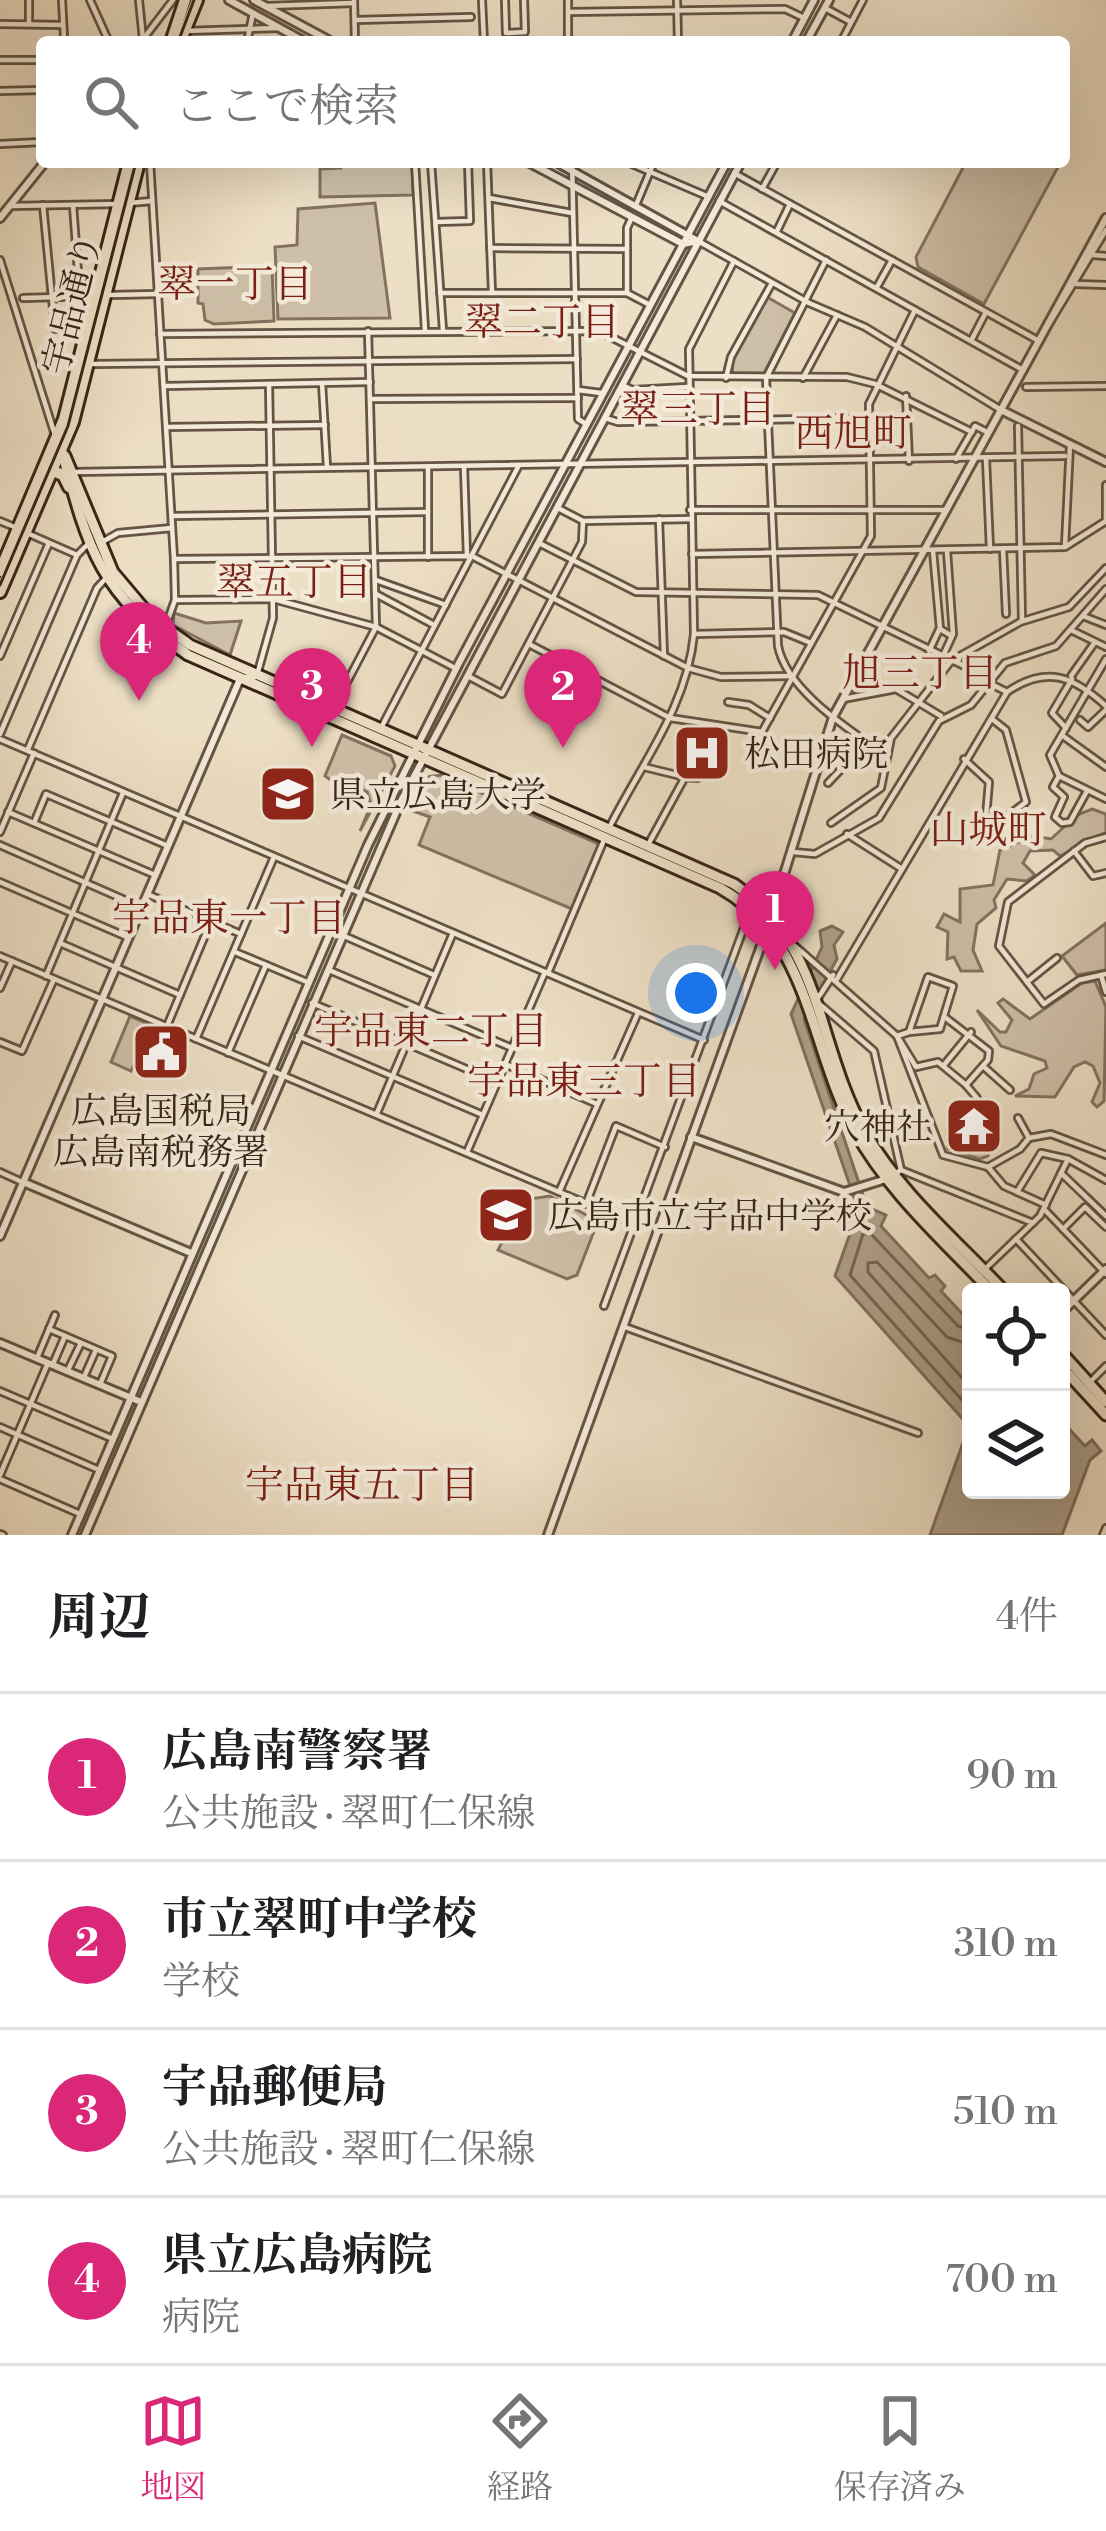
<!DOCTYPE html>
<html lang="ja">
<head>
<meta charset="utf-8">
<style>
  :root { --surface:#fff; --page:#f2f2f2; --text:#202124; --muted:#757577; --line:#e0e0e0; --accent:#db2777 }
  body { margin:0; font-family:"Libre Bodoni","Noto Serif JP",serif; background:var(--page); color:var(--text) }
  .controls { position:absolute; right:36px; bottom:36px; display:grid; overflow:hidden; border-radius:12px; box-shadow:0 12px 48px #0002 }
  .controls button { width:108px; height:108px; display:grid; place-items:center; padding:0; border:0; border-bottom:3px solid var(--line); background:var(--surface); color:var(--text); font:60px sans-serif }
  .you { position:absolute; left:696px; top:993px; width:42px; height:42px; margin:-30px; border:9px solid #fff; border-radius:50%; background:#1a73e8; box-shadow:0 0 0 18px #1a73e833 }
  .badge { display:grid; place-items:center; width:78px; height:78px; border-radius:50%; background:var(--accent); color:#fff; font-size:39px; font-weight:700 }
  .pin { position:absolute; translate:-50% -99px; filter:drop-shadow(0 3px 6px #0008) }
  .pin::after { content:''; position:absolute; top:63px; width:42px; height:36px; background:inherit; clip-path:polygon(0 0,100% 0,50% 100%) }
  .list { margin:0; padding:0; list-style:none }
  h2 { display:flex; justify-content:space-between; align-items:center; height:156px; margin:0; padding:0 48px; font-size:51px }
  h2 small { font-size:39px; font-weight:400; color:var(--muted) }
  .list li { display:grid; grid-template-columns:78px 1fr auto; gap:36px; align-items:center; box-sizing:border-box; height:168px; padding:0 48px; border-top:3px solid var(--line) }
  .list b { display:block; font-size:45px; white-space:nowrap }
  .list p { margin:0; font-size:39px; white-space:nowrap; color:var(--muted) }
  .list em { font-size:39px; font-style:normal; color:var(--muted) }
  .icon { flex:none; width:66px; height:66px; fill:none; stroke:currentColor; stroke-width:2; stroke-linecap:round; stroke-linejoin:round }
  .map { position:relative; flex:none; width:1106px; height:1535px; overflow:hidden }
  .search { position:absolute; background:var(--surface); box-shadow:0 12px 48px #0002; left:36px; right:36px; top:36px; height:132px; display:flex; align-items:center; gap:30px; box-sizing:border-box; padding:0 42px; border-radius:12px; color:var(--muted); font-size:45px }
  .sheet { height:828px; background:var(--surface) }
  nav { display:flex; justify-content:space-around; align-items:center; box-sizing:border-box; height:168px; border-top:3px solid var(--line); background:var(--surface); font-size:33px; color:var(--muted) }
  nav a { display:grid; justify-items:center; gap:6px }
  nav .on { color:var(--accent) }
  .map>svg:first-child { display:block }
</style>
</head>
<body>
<div class="map">
<svg width="1106" height="1535" viewBox="0 0 1106 1535">
  <rect width="100%" height="100%" fill="#eddfc5"/>
  <filter id="stains"><feTurbulence type="fractalNoise" baseFrequency=".00167" numOctaves="4"/><feColorMatrix values="0 0 0 0 .2 0 0 0 0 .09 0 0 0 0 .02 0 0 0 .5 -.17"/></filter>
  <radialGradient id="worn" r=".72"><stop offset=".6" stop-color="#630" stop-opacity="0"/><stop offset="1" stop-color="#630" stop-opacity=".3"/></radialGradient>
  <g fill="#cebfa8" stroke="#837260" stroke-width="3">
    <path d="M342 162H412L413 195 320 197V169L341 168Z"/>
    <path d="M966 162H1048L1058 167 984 304 918 267 916 257Z"/>
    <path d="M375 203 390 318 278 319 275 247 297 245 298 209Z"/>
    <path d="M272 266 274 321 214 324 205 320 203 304 198 303V269Z"/>
    <path d="M767 297 795 313 763 375H732L733 358Z"/>
    <path d="M174 613 206 623 241 621 230 655 173 625Z"/>
    <path d="M342 735 391 756 395 766 360 831 371 805 367 792 355 785 342 788 325 776Z"/>
    <path d="M440 775 599 844 572 909 419 845 430 817 410 810 427 777Z"/>
    <path d="M1092 809 1106 814V832L1060 856 1053 850 1030 851 1023 863 1035 875 1027 881 1007 879 994 900 996 908 977 924 973 950 982 971H961L954 957 947 959 948 932 937 927 944 914 960 922V889L993 885 1000 850 1033 836 1051 839 1077 815Z"/>
    <path d="M1106 923V970L1077 975 1062 956Z"/>
    <path d="M1095 981 1106 1007 1104 1101 1097 1107 1092 1102 1100 1083 1093 1066 1085 1062 1074 1067 1055 1097 1015 1096 1029 1089 1034 1074 1047 1068 1045 1061 1001 1046 977 1010 1000 1032H1006L1012 1020 998 1003 1003 999 1030 1019 1082 983Z"/>
    <path d="M130 1016 151 1025 131 1071 111 1062Z"/>
    <path d="M969 1118 995 1124 988 1156 980 1159 948 1149 947 1129Z"/>
    <path d="M550 1196 598 1221 577 1275 567 1279 498 1250 523 1200Z"/>
  </g>
  <path fill="#afa08a" stroke="#7f6f5c" stroke-width="3" d="M832 926 843 932 834 945 837 959 804 1019 867 1207 886 1215 881 1226 929 1278 935 1275 945 1286 941 1291 971 1323V1490H1061V1420L1085 1446 1092 1440 1101 1451 1090 1460 1062 1535H930L969 1426 835 1276 857 1214 856 1203 791 1014 822 947 820 931Z"/>
  <g fill="none" stroke-linecap="round" stroke-linejoin="round">
    <g stroke="#746251" stroke-width="3">
      <path d="M971 1330 958 1326 871 1234H863L850 1275 971 1410"/>
      <path d="M971 1345 947 1337 877 1262 868 1263V1272L971 1388"/>
    </g>
    <g stroke="#655443" stroke-width="10">
      <g id="minor">
        <path d="M29 0V24"/>
        <path d="M62 0 64 38"/>
        <path d="M90 0 109 42"/>
        <path d="M139 0 143 40"/>
        <path d="M354 0 355 42"/>
        <path d="M482 0 484 42"/>
        <path d="M505 0 506 33 525 32 524 0"/>
        <path d="M568 0V42"/>
        <path d="M677 0 678 42"/>
        <path d="M267 6 354 3"/>
        <path d="M825 8 851 22"/>
        <path d="M568 12 785 9 804 18"/>
        <path d="M355 20 471 17"/>
        <path d="M0 24 63 25"/>
        <path d="M184 31 280 28"/>
        <path d="M141 42 173 0"/>
        <path d="M247 42 253 13"/>
        <path d="M841 42 863 0"/>
        <path d="M0 60H42"/>
        <path d="M0 91 42 90"/>
        <path d="M0 144 42 142"/>
        <path d="M150 162 174 559 175 600 165 628"/>
        <path d="M415 162 425 330"/>
        <path d="M431 162 443 330"/>
        <path d="M487 162 492 293"/>
        <path d="M572 162 578 419 586 424"/>
        <path d="M627 162 709 197"/>
        <path d="M734 173 1039 341"/>
        <path d="M762 189 777 162"/>
        <path d="M489 198 572 213"/>
        <path d="M719 201 1023 370"/>
        <path d="M129 203 152 201"/>
        <path d="M43 205 55 329"/>
        <path d="M73 205 79 286"/>
        <path d="M636 205 654 162"/>
        <path d="M10 206 118 204"/>
        <path d="M436 222 470 221 468 162"/>
        <path d="M777 231 790 204"/>
        <path d="M698 241 809 303 865 327 1001 410"/>
        <path d="M490 248 627 249"/>
        <path d="M1093 255 1106 256"/>
        <path d="M0 260 54 432"/>
        <path d="M826 260 766 378 778 646C787 691 849 729 884 754"/>
        <path d="M1076 284 1106 285"/>
        <path d="M877 287 892 260"/>
        <path d="M440 293H627L650 305"/>
        <path d="M627 293V228L632 217"/>
        <path d="M110 295 158 294"/>
        <path d="M23 298 95 296"/>
        <path d="M1050 322 1106 230"/>
        <path d="M160 334 599 331 688 376 847 377 875 384 972 432"/>
        <path d="M972 339 986 312"/>
        <path d="M93 364 577 359"/>
        <path d="M726 378 731 357 772 283"/>
        <path d="M803 378 837 315"/>
        <path d="M322 383 327 467"/>
        <path d="M622 385 633 390 688 387"/>
        <path d="M166 386 370 382"/>
        <path d="M1026 387 1106 386"/>
        <path d="M578 390 601 393"/>
        <path d="M906 396 909 461"/>
        <path d="M373 399 578 398"/>
        <path d="M605 418 618 422 868 418"/>
        <path d="M167 427 325 425"/>
        <path d="M956 459 975 426 989 433"/>
        <path d="M986 459 990 549"/>
        <path d="M428 467V557"/>
        <path d="M464 467 467 556"/>
        <path d="M75 472 1065 456"/>
        <path d="M558 508 583 521 691 519"/>
        <path d="M690 510H947"/>
        <path d="M172 516 428 512"/>
        <path d="M659 519 664 656"/>
        <path d="M0 521 17 528"/>
        <path d="M1106 521V485"/>
        <path d="M27 533 77 555"/>
        <path d="M102 542 118 533 172 528"/>
        <path d="M539 543 636 592 818 595 989 678"/>
        <path d="M1065 546 1070 445"/>
        <path d="M1003 549 1006 614"/>
        <path d="M933 551 940 629 952 636"/>
        <path d="M692 554 1065 547 1106 521"/>
        <path d="M174 559 472 556 688 668 721 677 793 676"/>
        <path d="M376 580 446 605"/>
        <path d="M376 594 434 625"/>
        <path d="M175 600 273 599 376 627 455 668"/>
        <path d="M1083 616 1106 625"/>
        <path d="M1023 621 1069 607 1106 568"/>
        <path d="M1071 630 1106 647"/>
        <path d="M694 634 784 632 811 643"/>
        <path d="M529 644 670 718 762 732 871 536 869 404 915 310"/>
        <path d="M929 651 939 630"/>
        <path d="M0 656 49 543"/>
        <path d="M943 656 953 634 947 551"/>
        <path d="M1106 659 1050 755 1059 776 1106 799"/>
        <path d="M257 675 273 618 269 384"/>
        <path d="M468 676 502 694 582 542 583 521"/>
        <path d="M1071 676 1095 642"/>
        <path d="M987 682 1007 692"/>
        <path d="M843 699 896 689 941 716"/>
        <path d="M728 702 749 705 770 718"/>
        <path d="M335 705 376 627 368 331"/>
        <path d="M1080 720 1088 727 1106 710"/>
        <path d="M381 728 518 467"/>
        <path d="M1066 728 1052 713 1072 679"/>
        <path d="M0 734 77 555 87 545"/>
        <path d="M1063 736 1106 767"/>
        <path d="M0 739 704 1040"/>
        <path d="M28 749 97 588 109 575"/>
        <path d="M964 759 989 782 985 828"/>
        <path d="M644 767 685 777"/>
        <path d="M1059 776 1053 787 1064 797 1055 817 1062 823 1070 822 1087 791"/>
        <path d="M828 783 867 742"/>
        <path d="M8 812 155 875"/>
        <path d="M989 817 1004 819 1026 802 1006 730 992 719"/>
        <path d="M34 823 46 794 168 846"/>
        <path d="M831 823 881 788 891 738 951 661 1022 621 1018 426"/>
        <path d="M608 830C640 765 687 708 694 634L689 349 734 261"/>
        <path d="M0 832 34 753"/>
        <path d="M847 834 902 869"/>
        <path d="M1106 837 1085 843 1008 902 999 946 1044 1004 1079 980 1106 974"/>
        <path d="M649 843 685 777 698 778 724 728"/>
        <path d="M0 845 141 907"/>
        <path d="M1074 851 1093 876 1106 873"/>
        <path d="M793 852 815 854 879 818 939 721 971 705 1005 663 1056 646 1106 589"/>
        <path d="M0 882 127 937"/>
        <path d="M147 894 241 934"/>
        <path d="M342 935 434 975"/>
        <path d="M60 943 180 995"/>
        <path d="M795 946 897 1036 943 1155 988 1167 1020 1149 1029 1138 1051 1134 1106 1155"/>
        <path d="M235 952 307 982"/>
        <path d="M0 956 635 1224"/>
        <path d="M329 970 512 1048"/>
        <path d="M548 973 604 840"/>
        <path d="M833 975 816 1001 874 1051 901 1170 896 1173"/>
        <path d="M1101 975 1106 992"/>
        <path d="M46 976 123 793"/>
        <path d="M837 979 1007 692C1046 665 1073 676 1106 706"/>
        <path d="M1027 982 1057 958"/>
        <path d="M0 988 12 961"/>
        <path d="M312 1003 497 1082"/>
        <path d="M167 1026 211 921"/>
        <path d="M909 1032 940 1029 953 986 928 977 909 1032 897 1036 916 1067 938 1062 966 1085 988 1060 989 1051 946 1018"/>
        <path d="M298 1036 483 1115"/>
        <path d="M196 1039 274 857"/>
        <path d="M0 1042 22 1051 54 979"/>
        <path d="M228 1053 266 965"/>
        <path d="M505 1064 597 1104"/>
        <path d="M944 1065 971 1032"/>
        <path d="M983 1066 1010 1090"/>
        <path d="M966 1085 977 1098"/>
        <path d="M377 1113 453 933"/>
        <path d="M1018 1118 1029 1138"/>
        <path d="M467 1152 545 972"/>
        <path d="M988 1167 1004 1186 1046 1205"/>
        <path d="M901 1170 1033 1223"/>
        <path d="M0 1172 22 1182"/>
        <path d="M1061 1173 1106 1216"/>
        <path d="M559 1192 638 1013"/>
        <path d="M1017 1192 1041 1153 1068 1159 1106 1180"/>
        <path d="M586 1204 616 1126 665 1147"/>
        <path d="M1044 1209 1106 1274"/>
        <path d="M1063 1229 1085 1207 1106 1227"/>
        <path d="M1016 1239 1106 1335"/>
        <path d="M986 1268 1040 1216 1068 1159"/>
        <path d="M604 1306 749 914"/>
        <path d="M625 1327 918 1433"/>
        <path d="M49 1329 112 1356 101 1382"/>
        <path d="M37 1358 55 1315"/>
        <path d="M53 1364 65 1336"/>
        <path d="M68 1370 81 1343"/>
        <path d="M84 1377 96 1350"/>
        <path d="M1089 1383 1106 1366"/>
        <path d="M0 1391 113 1439"/>
        <path d="M0 1427 99 1470"/>
        <path d="M0 1475 48 1363"/>
        <path d="M0 1479 80 1514"/>
        <path d="M0 1534 3 1535"/>
        <path d="M1103 1535 1106 1528"/>
      </g>
    </g>
    <g stroke="#655443" stroke-width="12">
      <g id="tertiary">
        <path d="M229 0 305 42"/>
        <path d="M254 0 332 42"/>
        <path d="M792 42 814 0"/>
        <path d="M806 42 829 0"/>
        <path d="M528 162 683 244 698 241"/>
        <path d="M556 162 698 241"/>
        <path d="M0 218 45 162"/>
        <path d="M1001 410 1106 462"/>
        <path d="M771 916 833 717 1106 218"/>
        <path d="M691 1137 844 1192 886 1179"/>
        <path d="M23 1182 191 1253"/>
        <path d="M0 1236 240 679 256 676"/>
        <path d="M1061 1313 1106 1269"/>
        <path d="M0 1343 141 1402"/>
        <path d="M72 1535 368 845 459 663 727 162"/>
        <path d="M85 1535 401 801 741 162"/>
        <path d="M548 1535 767 929"/>
      </g>
    </g>
    <g stroke="#382518" stroke-width="15">
      <g id="primary">
        <path d="M61 448C88 549 98 592 188 655L720 888C811 939 809 1047 855 1131 888 1192 945 1242 992 1292"/>
        <path d="M65 456 113 572 151 617 190 645 734 884C825 946 815 1044 865 1132 899 1192 958 1242 1005 1292"/>
        <path d="M1061 1352 1106 1402"/>
        <path d="M1061 1366 1106 1415"/>
      </g>
    </g>
    <g stroke="#382518" stroke-width="16">
      <g id="trunk">
        <path d="M171 42 185 0"/>
        <path d="M180 42 197 0"/>
        <path d="M53 471 63 475 69 487"/>
        <path d="M0 571 64 419 129 162"/>
        <path d="M0 592 73 422 139 162"/>
      </g>
    </g>
    <use href="#minor" stroke="#f3ead9" stroke-width="4.5"/>
    <use href="#tertiary" stroke="#f3ead9" stroke-width="6"/>
    <use href="#primary" stroke="#eddfc5" stroke-width="9"/>
    <use href="#trunk" stroke="#eddfc5" stroke-width="10"/>
    <g stroke="#382518" stroke-width="3">
      <path d="M178 42 194 0"/>
      <path d="M0 585 68 426 136 162"/>
    </g>
  </g>
  <defs>
    <g id="hospital-square" transform="scale(3)"><rect x="-9" y="-9" width="18" height="18" rx="4" fill="#8f2418" stroke="#f3ead9"/><path d="M-5-5h3v3.5h4V-5h3V5h-3V1.5h-4V5h-3Z" fill="#fff"/></g>
    <g id="university-square" transform="scale(3)"><rect x="-9" y="-9" width="18" height="18" rx="4" fill="#8f2418" stroke="#f3ead9"/><path d="M0-5L7-2L0 1L-7-2ZM-4 1L0 2.5L4 1V4Q0 6-4 4Z" fill="#fff"/></g>
    <g id="civic-square" transform="scale(3)"><rect x="-9" y="-9" width="18" height="18" rx="4" fill="#8f2418" stroke="#f3ead9"/><path d="M-.6-6.5H3V-4.5H.6V-3L4-1V1h2V6H-6V1h2V-1L-.6-3ZM-1.2 2.5V6h2.4V2.5Z" fill="#fff"/></g>
    <g id="temple-square" transform="scale(3)"><rect x="-9" y="-9" width="18" height="18" rx="4" fill="#8f2418" stroke="#f3ead9"/><path d="M0-6L5-2H3V0L6.5 2.5H4V6H1.5V3h-3V6H-4V2.5H-6.5L-3 0V-2H-5Z" fill="#fff"/></g>
    <g id="school-square" transform="scale(3)"><rect x="-9" y="-9" width="18" height="18" rx="4" fill="#8f2418" stroke="#f3ead9"/><path d="M0-5L7-2L0 1L-7-2ZM-4 1L0 2.5L4 1V4Q0 6-4 4Z" fill="#fff"/></g>
  </defs>
  <g fill-rule="evenodd">
    <use href="#hospital-square" x="702" y="753"/>
    <use href="#university-square" x="288" y="794"/>
    <use href="#civic-square" x="161" y="1052"/>
    <use href="#temple-square" x="974" y="1126"/>
    <use href="#school-square" x="506" y="1215"/>
  </g>
  <g text-anchor="middle" stroke-width="9" stroke-linejoin="round" paint-order="stroke">
    <g font-size="36" fill="#382518" stroke="#f3ead9">
      <text transform="translate(71 304) rotate(-76)" y="13">宇品通り</text>
    </g>
    <g font-size="36" fill="#382518" stroke="#f3ead9" text-anchor="start">
      <text x="744" y="766">松田病院</text>
      <text x="330" y="807">県立広島大学</text>
      <text x="161" y="1123" text-anchor="middle">広島国税局<tspan x="161" dy="41">広島南税務署</tspan></text>
      <text x="932" y="1139" text-anchor="end">穴神社</text>
      <text x="548" y="1228">広島市立宇品中学校</text>
    </g>
    <g font-size="39" fill="#7a1f14" stroke="#f3ead9">
      <text x="235" y="297">翠一丁目</text>
      <text x="542" y="335">翠二丁目</text>
      <text x="698" y="422">翠三丁目</text>
      <text x="853" y="446">西旭町</text>
      <text x="294" y="595">翠五丁目</text>
      <text x="920" y="686">旭三丁目</text>
      <text x="988" y="843">山城町</text>
      <text x="229" y="931">宇品東一丁目</text>
      <text x="431" y="1044">宇品東二丁目</text>
      <text x="584" y="1094">宇品東三丁目</text>
      <text x="362" y="1498">宇品東五丁目</text>
    </g>
  </g>
  <rect width="100%" height="100%" filter="url(#stains)"/>
  <rect width="100%" height="100%" fill="url(#worn)"/>
</svg>
<div class="controls">
<button><svg class="icon" aria-label="locate" viewBox="0 0 24 24"><circle cx="12" cy="12" r="6"/><path d="M12 2v4M12 18v4M2 12h4M18 12h4"/></svg></button>
<button><svg class="icon" aria-label="layers" viewBox="0 0 24 24"><path d="M12 4l9 5-9 5-9-5zM3 14l9 5 9-5"/></svg></button>
</div>
<div class="you"></div>
<div class="pin badge" style="left:775px;top:970px">1</div>
<div class="pin badge" style="left:563px;top:748px">2</div>
<div class="pin badge" style="left:312px;top:747px">3</div>
<div class="pin badge" style="left:139px;top:701px">4</div>
<div class="search"><svg class="icon" aria-label="search" viewBox="0 0 24 24"><circle cx="10" cy="10" r="6"/><path d="M15 15l6 6"/></svg>ここで検索</div>
</div>
<section class="sheet">
<h2>周辺<small>4件</small></h2>
<ul class="list">
<li><span class="badge">1</span><div><b>広島南警察署</b><p>公共施設 · 翠町仁保線</p></div><em>90 m</em></li>
<li><span class="badge">2</span><div><b>市立翠町中学校</b><p>学校</p></div><em>310 m</em></li>
<li><span class="badge">3</span><div><b>宇品郵便局</b><p>公共施設 · 翠町仁保線</p></div><em>510 m</em></li>
<li><span class="badge">4</span><div><b>県立広島病院</b><p>病院</p></div><em>700 m</em></li>
</ul>
</section>
<nav>
<a class="on"><svg class="icon" aria-label="map" viewBox="0 0 24 24"><path d="M3 6l6-2 6 2 6-2v14l-6 2-6-2-6 2zM9 4v14M15 6v14"/></svg>地図</a>
<a><svg class="icon" aria-label="directions" viewBox="0 0 24 24"><path d="M12 3l9 9-9 9-9-9zM9 14v-3h6M13 9l2 2-2 2"/></svg>経路</a>
<a><svg class="icon" aria-label="saved" viewBox="0 0 24 24"><path d="M7 4h10v16l-5-4-5 4z"/></svg>保存済み</a>
</nav>
</body>
</html>
